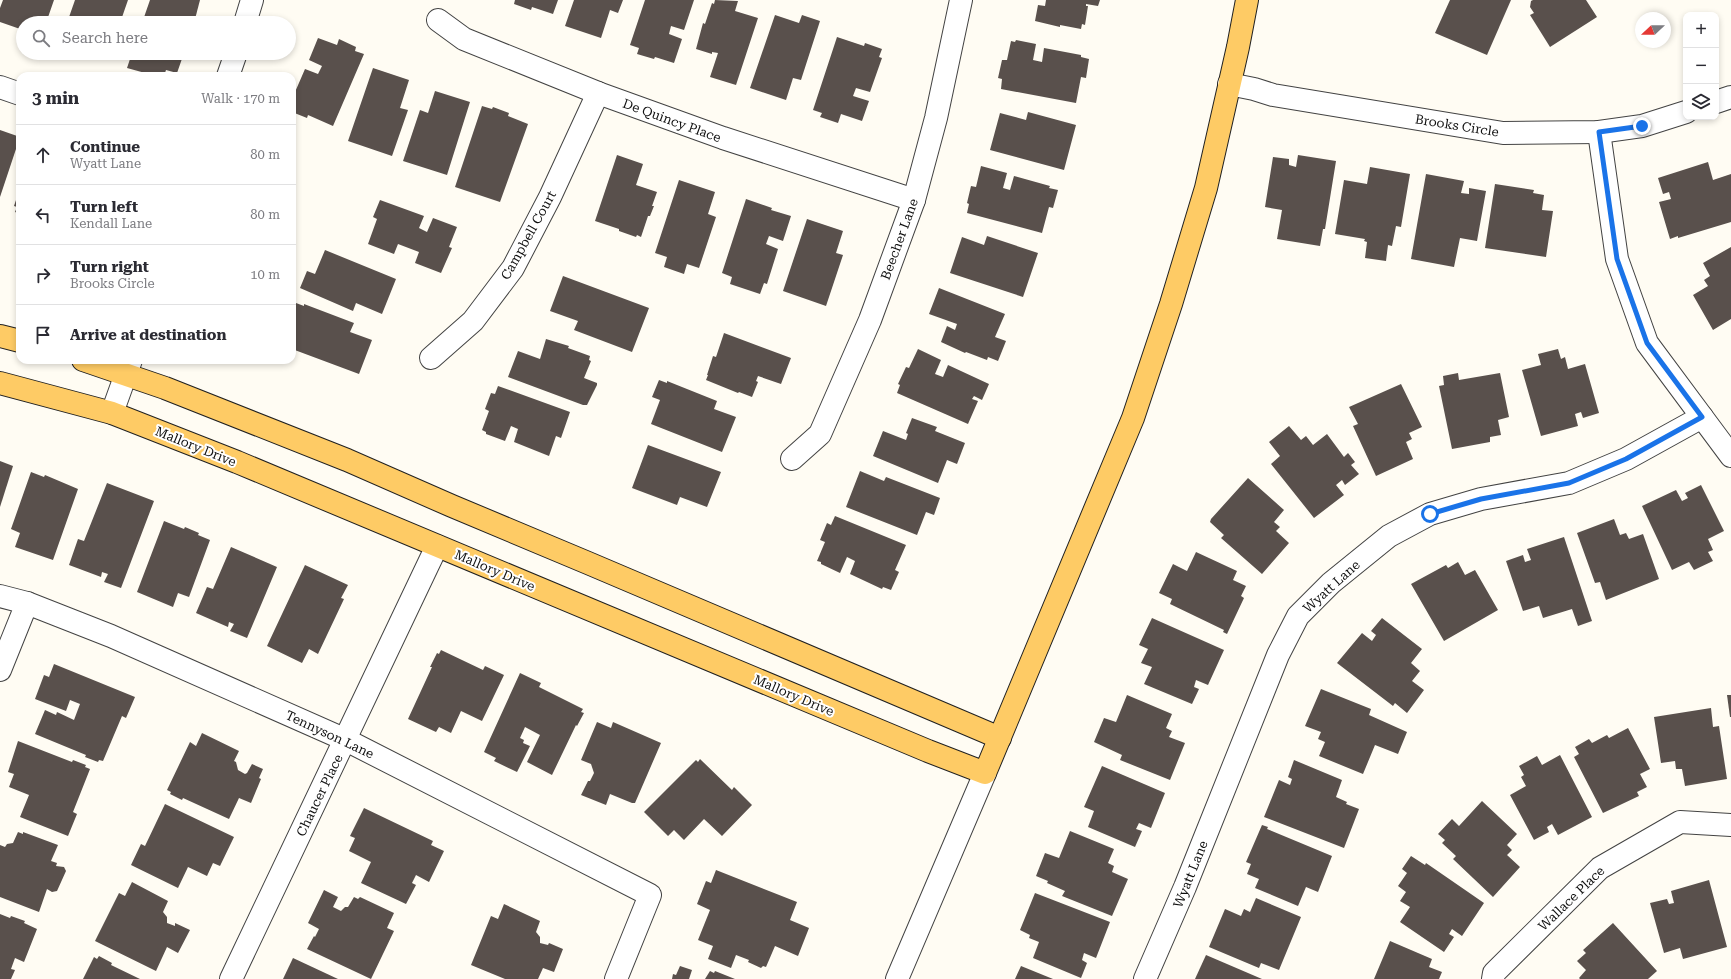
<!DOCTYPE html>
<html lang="en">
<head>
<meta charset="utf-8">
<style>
  :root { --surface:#fff; --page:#f7f7f7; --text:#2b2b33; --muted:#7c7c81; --line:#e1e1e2 }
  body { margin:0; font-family:"Roboto Serif",serif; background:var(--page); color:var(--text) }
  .controls { position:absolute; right:12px; top:12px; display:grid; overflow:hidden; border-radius:8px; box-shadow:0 2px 6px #0003 }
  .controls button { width:36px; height:36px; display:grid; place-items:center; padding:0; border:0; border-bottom:1px solid var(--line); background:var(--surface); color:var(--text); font:20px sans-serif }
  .compass { position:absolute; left:1635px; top:12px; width:36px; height:36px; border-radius:50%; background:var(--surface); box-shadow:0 2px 6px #0003; rotate:248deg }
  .stop { position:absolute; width:12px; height:12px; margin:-9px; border:3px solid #1a73e8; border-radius:50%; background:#fff }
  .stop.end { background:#1a73e8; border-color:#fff; box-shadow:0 1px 4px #0008 }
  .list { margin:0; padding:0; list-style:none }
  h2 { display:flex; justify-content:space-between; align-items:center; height:52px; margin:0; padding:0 16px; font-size:17px }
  h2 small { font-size:13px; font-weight:400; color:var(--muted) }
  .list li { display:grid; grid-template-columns:26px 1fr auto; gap:12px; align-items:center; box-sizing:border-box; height:60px; padding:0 16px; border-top:1px solid var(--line) }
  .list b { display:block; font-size:15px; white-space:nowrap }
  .list p { margin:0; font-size:13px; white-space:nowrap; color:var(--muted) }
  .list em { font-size:13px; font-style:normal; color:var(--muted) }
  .icon { flex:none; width:22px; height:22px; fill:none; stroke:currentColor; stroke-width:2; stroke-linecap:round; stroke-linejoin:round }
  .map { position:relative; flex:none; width:1731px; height:979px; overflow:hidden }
  .search { position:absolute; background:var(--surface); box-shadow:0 2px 6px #0003; left:16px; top:16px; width:280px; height:44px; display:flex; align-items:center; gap:10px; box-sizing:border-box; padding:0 14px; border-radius:22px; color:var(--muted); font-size:15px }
  .panel { position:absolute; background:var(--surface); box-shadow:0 2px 6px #0003; left:16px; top:72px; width:280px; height:292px; border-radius:12px }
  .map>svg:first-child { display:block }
</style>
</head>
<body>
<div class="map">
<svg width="1731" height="979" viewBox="0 0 1731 979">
  <rect width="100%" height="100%" fill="#fffcf3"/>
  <g fill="#59504c">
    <path d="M3 0H54L46 23H23V30L0 22V8Z"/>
    <path d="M75 0H128L120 23H77L68 20Z"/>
    <path d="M150 0H200L194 23H142Z"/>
    <path d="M515 0H558L553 14 532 7 531 10 514 4Z"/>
    <path d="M574 0H623L618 13 610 10 601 38 565 26Z"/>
    <path d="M645 0H694L684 30 671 26 669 34 682 39 674 63 655 57 654 59 637 54 639 48 630 45Z"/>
    <path d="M715 0 738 1 735 11 758 18 736 85 710 77 718 53 712 52V54L696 49 703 23 705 24 712 3 714 4Z"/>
    <path d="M1046 0H1100L1098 6 1086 4V6H1088L1085 25 1082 24 1081 29 1060 25V27L1035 21 1038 5 1045 6Z"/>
    <path d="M1450 0H1511L1487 55 1435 33Z"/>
    <path d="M1533 0H1586L1597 17 1550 47 1530 15 1534 13 1530 7 1531 1Z"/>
    <path d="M775 15 799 23 802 15 820 21 801 80 793 78 786 100 750 88Z"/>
    <path d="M837 37 864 46 865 43 882 49 879 57 882 58 870 92 856 88 853 96 869 101 862 121 841 114 838 123 820 117 822 113 813 110Z"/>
    <path d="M318 38 337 45 339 39 356 47 355 51 364 54 333 126 308 115 307 118 292 112V99L305 69 318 74 322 66 309 60Z"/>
    <path d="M1016 40 1036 44 1033 60 1042 62 1044 48 1081 55V57L1089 59 1086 78 1081 77 1076 103 1001 89 1002 79 998 78 1002 60H1007L1011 41 1015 42Z"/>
    <path d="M90 53H109L107 59Z"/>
    <path d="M132 53H184L177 73 166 70 164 76H156L127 68Z"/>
    <path d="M373 68 409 80 400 108 408 110 392 156 348 141Z"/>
    <path d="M435 91 470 102 447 175 403 161 420 110 428 113Z"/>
    <path d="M482 106 492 109 493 107 509 113 508 116 528 124 500 202 455 187Z"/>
    <path d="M1028 112 1076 125 1064 170 990 150 1000 113 1026 120Z"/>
    <path d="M0 130 20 137 0 197Z"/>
    <path d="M617 155 643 164 636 185 657 192 652 206H654L650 216H648L641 237 637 235 636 237 619 231V229L595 221Z"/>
    <path d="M1298 155 1336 161 1325 229H1323L1320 246 1277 239 1282 210 1265 207 1273 157 1289 159V165L1296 167Z"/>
    <path d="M1708 162 1713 180 1731 174V222L1678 238V236L1670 239 1659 202 1671 199 1669 192 1663 194 1658 178Z"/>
    <path d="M981 166 1007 173 1003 188 1010 190 1014 176 1050 186 1049 188 1058 190 1053 208 1049 207 1042 233 967 213 969 204 967 203 971 186 976 187Z"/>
    <path d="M1370 167 1410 174 1401 227 1396 226 1392 246 1388 245 1386 261 1365 258 1367 242 1364 241 1365 239 1335 234 1344 180 1367 184Z"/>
    <path d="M1426 174 1464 181 1461 193 1469 194V188L1486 191 1477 241 1460 238 1454 267 1411 259Z"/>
    <path d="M679 180 715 192 708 214 716 217 699 268 687 264 684 274 664 267 667 257 655 253Z"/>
    <path d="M1495 184 1534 190 1533 193 1544 195 1542 210 1553 211 1546 257 1485 248Z"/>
    <path d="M20 188V214L15 212 17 207 14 206Z"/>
    <path d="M746 199 772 208 771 210 791 216 783 241 769 236 766 244 778 249 767 284 764 283 760 294 730 284 732 277 722 273Z"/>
    <path d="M380 200 424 216 419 228 427 232 433 218 457 227 449 247 452 248 441 273 415 263 419 252 398 244 394 254 368 244 377 219 373 217Z"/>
    <path d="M807 219 843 231 836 253 843 255 826 306 783 291Z"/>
    <path d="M987 236 1038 253 1023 297 950 273 962 237 984 245Z"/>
    <path d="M1731 247V319L1713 330 1693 295 1708 286 1704 280 1710 276 1703 263Z"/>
    <path d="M325 250 396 279 382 314 356 303 353 311 300 288 307 271 315 274Z"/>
    <path d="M563 276 649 308 632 352 574 330 578 321 550 311Z"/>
    <path d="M939 288 1005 314 995 337 1006 341 998 361 988 357 987 360 966 352 965 353 941 342 947 326 955 330 957 324 929 314Z"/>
    <path d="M296 303 304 306V304L354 323 350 332 372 340 359 374 292 349V313Z"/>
    <path d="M724 333 791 358 781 384 758 376 756 381 758 382 752 397 739 392 738 393 706 380 708 375H707L713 356 716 357Z"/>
    <path d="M546 339 569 346 568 348 590 356 589 360 591 361 584 378 597 383V385L587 405H583L508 377 518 351 540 359Z"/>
    <path d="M918 349 941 360 935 374 943 377 948 365 989 384 982 400 974 396 972 399 978 401 968 424 897 393 900 385 898 384 906 367 909 368Z"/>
    <path d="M1558 349 1561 359 1565 357 1568 369 1585 364 1599 413 1583 418 1581 412 1575 414 1578 426 1541 436 1522 370 1541 365 1538 354Z"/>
    <path d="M1458 373 1459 380 1500 373 1509 417 1498 420 1501 435 1490 437V442L1452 449 1439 386 1444 385 1443 376Z"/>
    <path d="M659 380 667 383V381L717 401 714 409 736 417 722 452 651 424 660 400 652 397Z"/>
    <path d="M1401 384 1422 427 1409 433 1412 439 1406 442 1413 459 1376 476 1353 426 1358 424 1349 407Z"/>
    <path d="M498 386 570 412 561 438 556 436 549 456 514 442 518 429 511 426 505 441 486 434V432L482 430 489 411 485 409 491 393 495 394Z"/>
    <path d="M912 418 937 427 935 431 965 443 957 464 947 460 938 483 873 456 883 431 906 440 908 434 906 433Z"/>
    <path d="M1289 426 1301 440 1306 436 1313 445 1327 434 1344 457 1348 453 1355 462 1351 465 1359 474 1345 485 1342 480 1336 485 1344 495 1314 518 1271 464 1280 456 1269 442Z"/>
    <path d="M648 445 721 472 707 507 680 497 677 505 632 488Z"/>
    <path d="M0 461 13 466 0 507Z"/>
    <path d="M860 471 884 481 886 477 940 498 934 515 926 512 917 535 846 507Z"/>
    <path d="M31 472 44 477 45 475 78 489 53 560 15 547 20 533 11 529Z"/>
    <path d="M1248 478 1284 510 1274 522 1280 527 1276 531 1289 543 1262 574 1221 538 1224 535 1210 522 1211 519Z"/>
    <path d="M107 483 154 501 121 588 104 582 108 574 102 572 101 577 69 565 78 539 84 541Z"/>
    <path d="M1701 485 1724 531 1708 539 1713 550 1708 552 1713 561 1694 570 1689 562 1672 570 1642 506 1676 490 1682 501 1688 498 1685 493Z"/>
    <path d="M835 516 906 545 895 570 899 572 891 590 883 587 882 589 850 574 855 561 847 557 840 573 821 564V562L817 561 825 542 820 540 827 523 831 525Z"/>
    <path d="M1614 519 1620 535 1626 533 1629 539 1643 534 1659 579 1606 600 1600 582 1595 583 1577 533Z"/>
    <path d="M164 521 184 529 185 527 199 533 198 535 210 540 189 597 178 593 173 607 137 592Z"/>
    <path d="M1564 537 1592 621 1578 626 1572 609 1543 618 1539 606 1523 611 1506 561 1523 555 1525 562 1531 560 1527 549Z"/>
    <path d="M231 547 277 567 247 638 230 631 234 624 229 622 228 627 196 613 207 587 213 589Z"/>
    <path d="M1196 552 1237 571 1233 580 1246 586 1241 596 1244 598 1227 634 1223 632 1224 630 1170 604 1172 599 1159 593 1173 564 1187 571Z"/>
    <path d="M1458 562 1465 575 1475 570 1498 610 1444 641 1411 584 1446 565 1448 568Z"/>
    <path d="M305 565 348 585 341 598 344 599 318 654 309 649 302 663 267 646Z"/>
    <path d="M1152 618 1224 650 1208 685 1196 680 1194 687 1199 689 1192 704 1144 684 1152 667 1141 663 1148 649 1139 645Z"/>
    <path d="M1382 618 1422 649 1411 663 1420 671 1412 681 1424 690 1407 713 1395 703 1393 706 1337 663 1362 633 1372 641 1376 635 1371 631Z"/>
    <path d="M441 650 483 670 485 666 504 675 482 721 461 711 451 733 439 727 436 732 408 719 432 667H430L437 653 439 654Z"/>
    <path d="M54 664 135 697 126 718 122 716 103 761 99 760 98 762 85 757 86 755 35 734 45 710 56 715 57 712 74 720 80 704 70 700 66 711 35 699 44 675 49 677Z"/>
    <path d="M520 673 541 683 539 687 583 709 581 712 584 713 577 726 576 725 552 775 527 762 540 735 525 727 520 738 524 740 523 743 530 746 517 772 494 761 496 758 484 752Z"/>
    <path d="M1321 689 1371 709 1369 715 1407 732 1398 754 1375 745 1363 774 1319 756 1325 742 1318 739 1321 732 1305 726Z"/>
    <path d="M1127 695 1172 714 1166 728 1172 731 1169 737 1185 743 1170 780 1120 760 1122 755 1094 742 1104 718 1116 722Z"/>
    <path d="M1727 695H1731V717H1730Z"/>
    <path d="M1711 708 1713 727 1719 726 1727 779 1685 786 1682 769H1676L1675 761 1661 763 1654 717Z"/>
    <path d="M597 722 611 728 613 722 661 743 635 803H632L610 794 606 805 581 795 588 781H590L594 773 591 764 581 760Z"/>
    <path d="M1628 728 1650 769 1640 774 1647 787 1637 792 1639 796 1603 813 1574 757 1579 754 1575 747 1589 739 1592 743 1607 735 1609 738Z"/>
    <path d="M202 733 239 751 234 761 236 762 238 770 245 774 247 773 252 764 263 769 259 778 261 779 251 803 239 798 229 819 183 798 182 800 170 794 171 792 167 790 190 742 196 746Z"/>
    <path d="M18 741 72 762 73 760 86 765 85 767 90 769 73 812 77 814 68 836 20 817 29 795 9 787 14 774 8 772Z"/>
    <path d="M1560 755 1592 817 1558 835 1552 824 1547 827 1549 832 1534 840 1510 795 1526 786 1521 777 1524 775 1519 766 1537 756 1542 765Z"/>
    <path d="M700 759 732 790 734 787 752 805 722 836 704 819 684 840 674 830 668 836 644 812 696 760 698 762Z"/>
    <path d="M1294 760 1342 780 1336 797 1347 802 1346 804 1359 809 1344 848 1264 817 1279 780 1290 785 1292 779 1288 777Z"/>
    <path d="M1102 766 1165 793 1151 828 1139 823 1136 829 1142 831 1135 847 1088 827 1094 811 1084 807Z"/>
    <path d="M1482 801 1517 834 1507 845 1512 850 1507 855 1520 867 1493 897 1453 859 1456 856 1442 843 1445 840 1438 834 1452 819 1459 826Z"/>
    <path d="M165 804 234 837 220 866 213 863 207 876 188 867 178 888 131 865 141 844 145 846Z"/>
    <path d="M364 808 433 841 431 845 444 851 429 882 416 875 412 883 416 885 406 904 361 883 371 862 349 851 355 838 350 836Z"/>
    <path d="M1262 825 1268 827 1267 829 1332 856 1318 892 1306 887 1298 906 1255 888 1259 879 1247 874 1251 864 1246 862Z"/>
    <path d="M1070 831 1114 849 1108 863 1114 866 1112 872 1128 879 1112 916 1062 896 1065 891 1047 883 1048 881 1036 876 1045 853 1059 858Z"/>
    <path d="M18 832 23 834V832L58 845 51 861 57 863 56 866 64 867 66 871 57 891 52 892 47 889 39 912 0 897V845L5 847 7 844 13 843Z"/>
    <path d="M1411 856 1425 865 1426 863 1484 903 1462 936 1452 929 1449 934 1454 937 1444 952 1400 922 1410 907 1400 901 1406 892 1398 886 1407 873 1402 869Z"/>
    <path d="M716 870 797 902 790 920 809 928 798 956 775 946 766 967 763 966 761 968 748 962 749 960 736 955 731 968 708 959 713 946 698 940 710 910 697 904 706 881 711 883Z"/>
    <path d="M1709 880 1727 947 1683 959 1680 948 1664 953 1650 903 1667 899 1669 904 1674 903 1671 891Z"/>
    <path d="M132 882 168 901 163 912 167 917V923L175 926V923L190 930 178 953 167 947 156 971 95 941 119 893 125 896Z"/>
    <path d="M324 890 338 897 333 907 341 911 345 907H348L354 897 358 899 360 897 394 913 387 928 394 931 371 979 307 949 314 936 315 937 319 929 308 923Z"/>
    <path d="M1035 893 1110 922 1096 958 1084 953 1082 960 1087 963 1081 978 1033 958 1039 942 1029 938 1030 935 1020 930Z"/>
    <path d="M1256 898 1301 917 1279 970 1261 963 1259 968 1209 947 1225 909 1241 916 1244 909 1250 912Z"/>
    <path d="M504 904 540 921 536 932 540 937V943L548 945 549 943 563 949 554 972 543 968 538 979H505L471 965 491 916 498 919Z"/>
    <path d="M0 914 10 918 11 916 25 921 24 923 37 929 24 962 15 958 11 969 15 970 11 979H0Z"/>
    <path d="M1613 923 1657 971 1648 979H1580L1579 978 1586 970 1577 961 1586 953 1583 950Z"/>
    <path d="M1390 941 1432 959 1429 967 1442 972 1439 979H1374Z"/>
    <path d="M1206 955 1262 979H1195Z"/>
    <path d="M99 956 112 963 111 965 140 979H83L94 957 97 959Z"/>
    <path d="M293 958 338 979H283Z"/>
    <path d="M680 966 692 970 689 979H672L673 974 676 975Z"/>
    <path d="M1021 966 1053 979H1015Z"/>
    <path d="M710 971 714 973 715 971 735 979H705Z"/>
  </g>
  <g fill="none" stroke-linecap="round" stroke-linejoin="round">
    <g stroke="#434343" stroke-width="24">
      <g id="minor">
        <path d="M438 20 464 39 598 93 723 138 914 200"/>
        <path d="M245 23 252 0"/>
        <path d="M228 76 236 53"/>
        <path d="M1229 84 1254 89 1273 95 1503 133 1599 132 1642 126 1686 112"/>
        <path d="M0 87 20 94"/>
        <path d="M1716 102 1731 97"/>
        <path d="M1599 132 1617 259 1647 343 1731 456"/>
        <path d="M431 358 473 321 513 268 550 197 598 93"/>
        <path d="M112 413 131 360"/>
        <path d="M792 459 820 434 870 320 914 200 936 118 961 0"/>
        <path d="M0 596 27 603 111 636 346 740 650 895 616 979"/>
        <path d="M0 670 27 603"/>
        <path d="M231 979 437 546"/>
        <path d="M897 979 985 773"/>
        <path d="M1145 979 1185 887 1278 655 1298 616 1331 583 1389 536 1430 514 1481 499 1569 483 1626 459 1702 417"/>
        <path d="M1493 979 1494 973 1600 868 1680 822 1731 825"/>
      </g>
    </g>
    <g stroke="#212121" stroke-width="24">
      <g id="major">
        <path d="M0 336 20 341"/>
        <path d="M83 360 165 388 347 460 452 506 588 563 1000 738"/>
        <path d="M0 383 112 413 237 462 928 751 985 773 1133 418 1171 304 1206 188 1238 47 1247 0"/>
      </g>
    </g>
    <use href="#minor" stroke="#fff" stroke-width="22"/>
    <use href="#major" stroke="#fecb65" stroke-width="22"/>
  </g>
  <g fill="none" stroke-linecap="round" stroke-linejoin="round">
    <path stroke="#1a73e8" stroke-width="5" d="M1430 514 1481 499 1569 483 1626 459 1702 417 1647 343 1617 259 1599 132 1642 126"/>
  </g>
  <g text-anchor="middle" stroke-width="4" stroke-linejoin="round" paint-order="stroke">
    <g font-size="13" fill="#101010" stroke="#fff">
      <text transform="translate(672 120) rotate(20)" y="5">De Quincy Place</text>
      <text transform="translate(1457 125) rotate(9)" y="5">Brooks Circle</text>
      <text transform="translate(528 235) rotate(-61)" y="5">Campbell Court</text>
      <text transform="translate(899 239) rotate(-70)" y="5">Beecher Lane</text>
      <text transform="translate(196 446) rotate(22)" y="5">Mallory Drive</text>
      <text transform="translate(495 570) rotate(23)" y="5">Mallory Drive</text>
      <text transform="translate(1331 586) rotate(-42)" y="5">Wyatt Lane</text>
      <text transform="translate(794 695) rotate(23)" y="5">Mallory Drive</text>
      <text transform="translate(330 734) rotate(25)" y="5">Tennyson Lane</text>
      <text transform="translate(319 795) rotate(-64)" y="5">Chaucer Place</text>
      <text transform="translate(1190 874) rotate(-68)" y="5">Wyatt Lane</text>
      <text transform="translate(1571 898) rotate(-44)" y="5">Wallace Place</text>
    </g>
  </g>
</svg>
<div class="controls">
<button>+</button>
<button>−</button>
<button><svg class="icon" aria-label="layers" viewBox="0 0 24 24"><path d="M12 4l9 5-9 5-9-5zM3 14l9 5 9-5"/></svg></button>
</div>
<svg class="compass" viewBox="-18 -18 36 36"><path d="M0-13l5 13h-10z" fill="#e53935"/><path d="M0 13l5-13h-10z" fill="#7c7c81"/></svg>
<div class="stop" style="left:1430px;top:514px"></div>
<div class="stop end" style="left:1642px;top:126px"></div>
<div class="search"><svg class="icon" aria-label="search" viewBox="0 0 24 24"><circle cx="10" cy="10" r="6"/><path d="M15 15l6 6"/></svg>Search here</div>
<section class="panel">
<h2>3 min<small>Walk · 170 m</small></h2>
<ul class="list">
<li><svg class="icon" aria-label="ahead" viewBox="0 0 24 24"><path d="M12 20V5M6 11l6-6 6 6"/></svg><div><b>Continue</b><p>Wyatt Lane</p></div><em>80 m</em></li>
<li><svg class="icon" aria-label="left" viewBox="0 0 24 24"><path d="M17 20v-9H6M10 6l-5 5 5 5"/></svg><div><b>Turn left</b><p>Kendall Lane</p></div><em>80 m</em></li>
<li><svg class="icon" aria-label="right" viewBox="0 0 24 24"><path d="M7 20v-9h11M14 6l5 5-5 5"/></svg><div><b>Turn right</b><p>Brooks Circle</p></div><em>10 m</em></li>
<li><svg class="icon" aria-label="arrive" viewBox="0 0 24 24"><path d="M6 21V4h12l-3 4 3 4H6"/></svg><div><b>Arrive at destination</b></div></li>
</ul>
</section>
</div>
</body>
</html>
